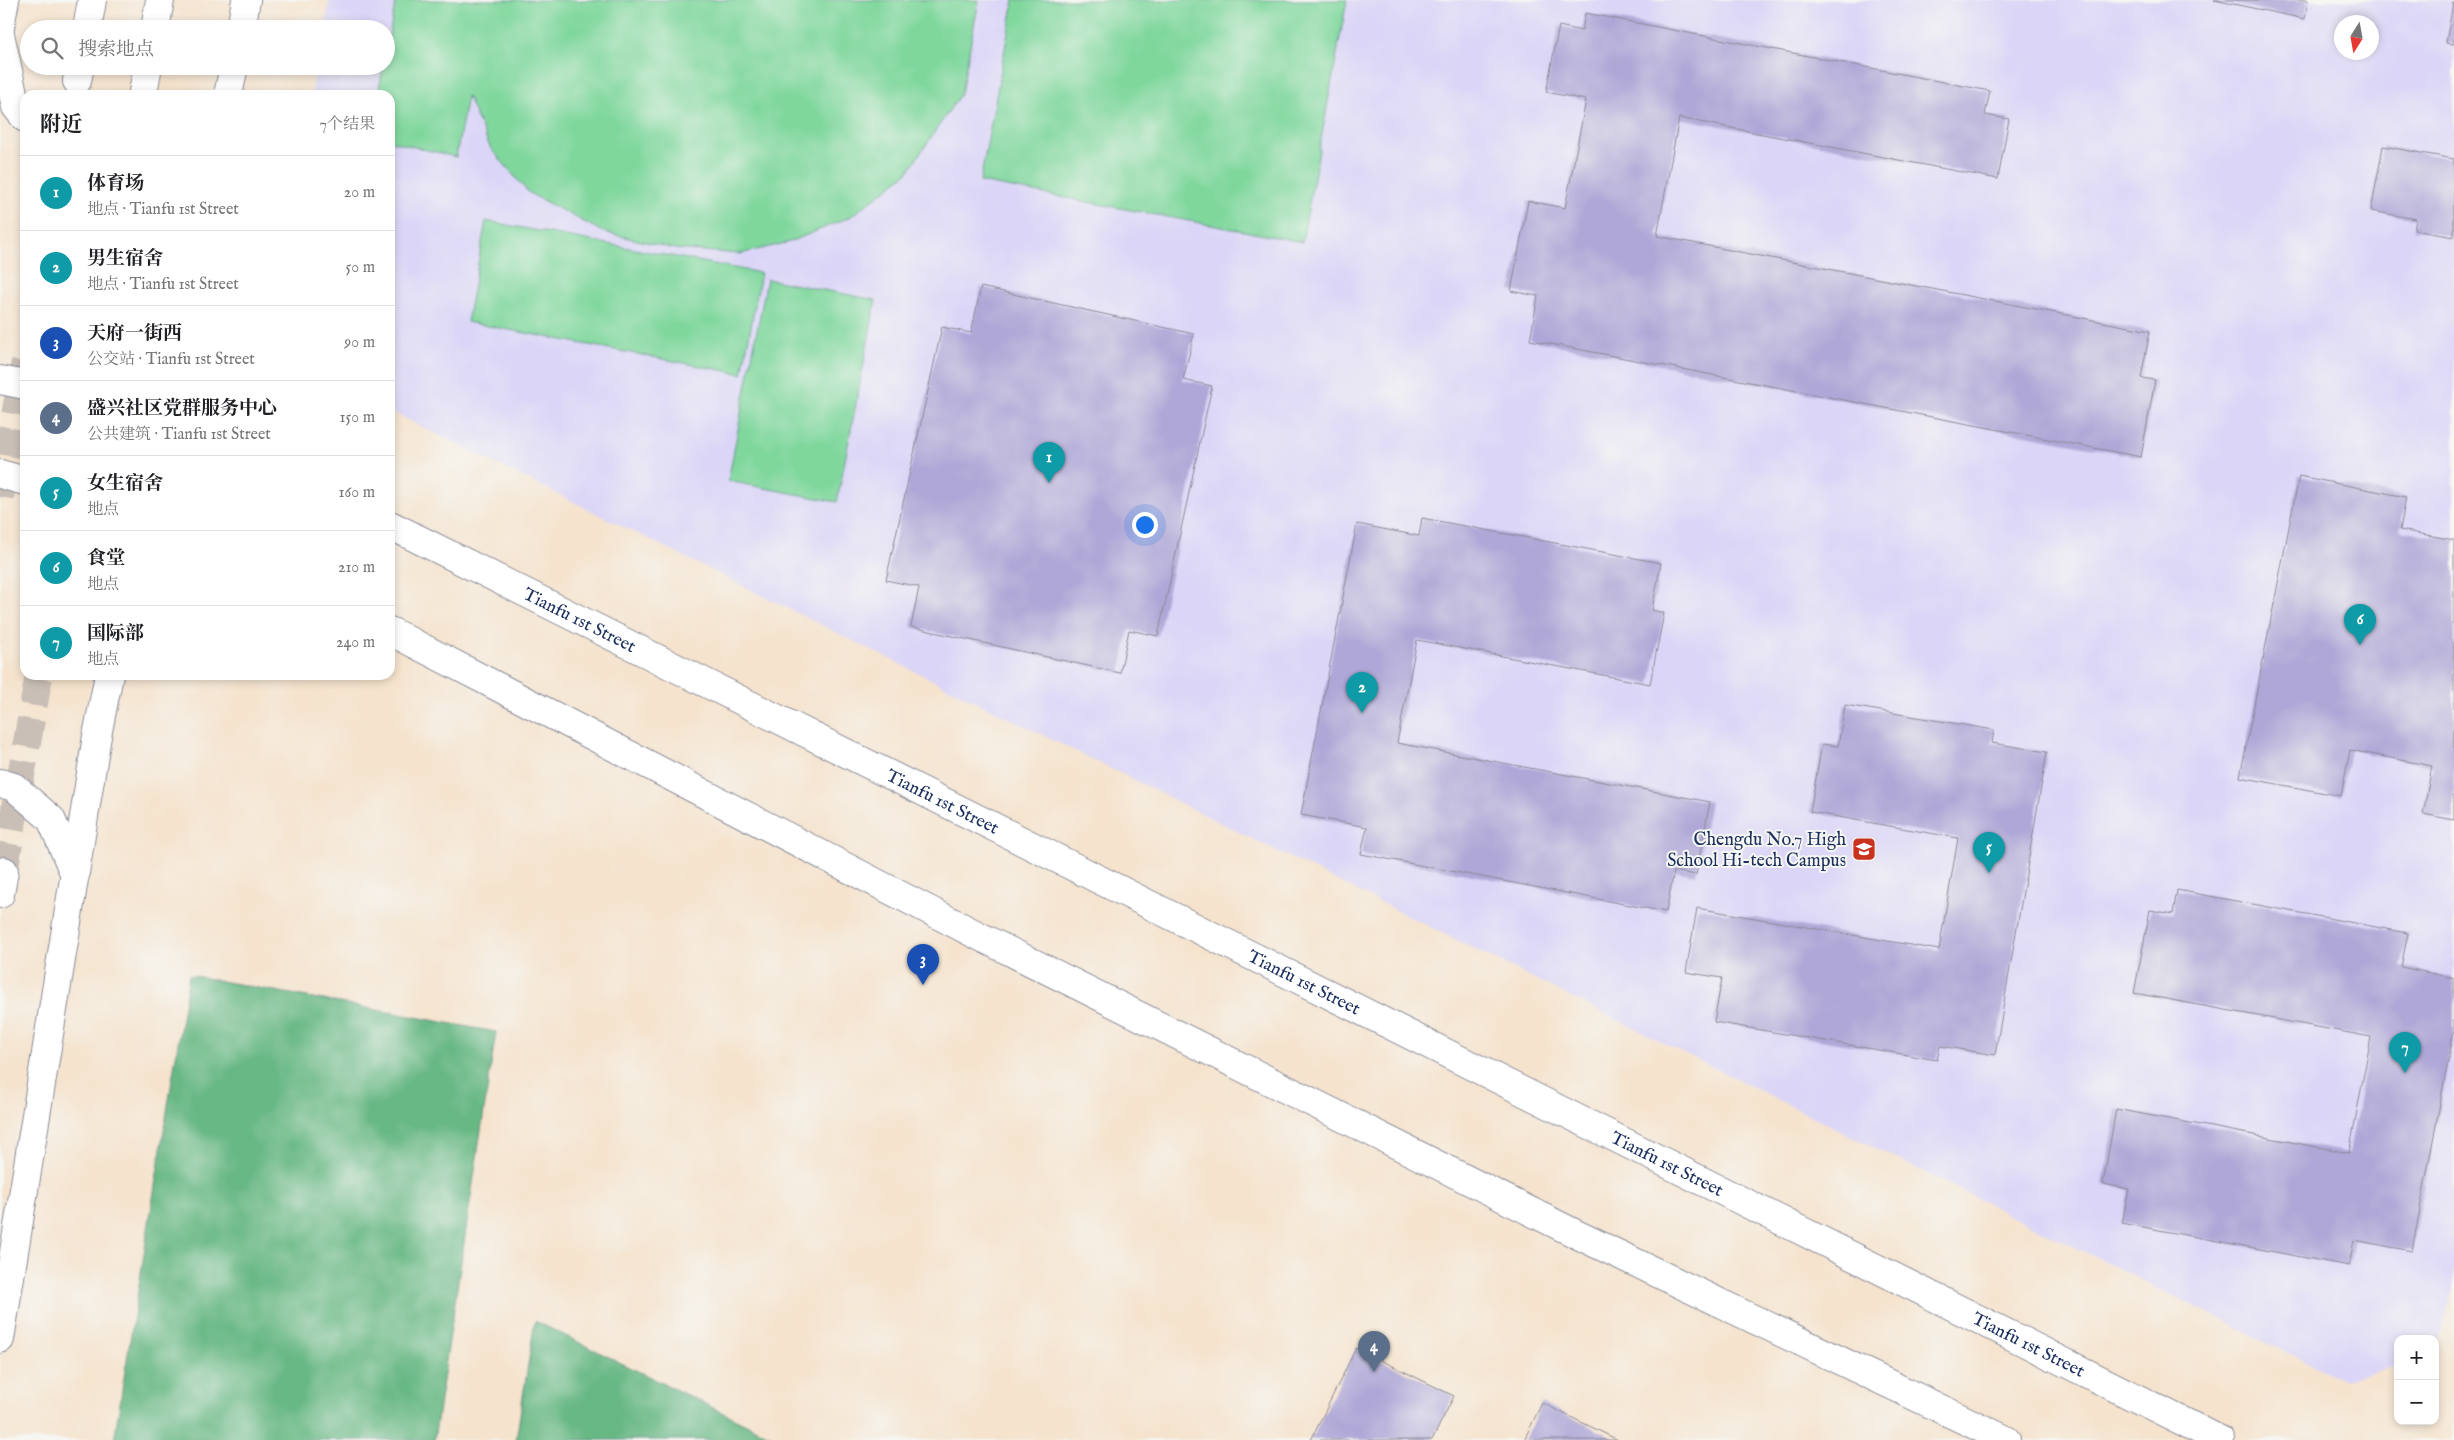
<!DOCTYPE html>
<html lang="zh">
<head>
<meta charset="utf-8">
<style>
  :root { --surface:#fff; --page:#f6f6f6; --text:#202124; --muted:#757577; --line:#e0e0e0; --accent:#c8321e }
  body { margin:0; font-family:"IM FELL English","Noto Serif SC",serif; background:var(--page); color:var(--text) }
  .controls { position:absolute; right:15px; bottom:15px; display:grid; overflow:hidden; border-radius:10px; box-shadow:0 2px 8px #0003 }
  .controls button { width:45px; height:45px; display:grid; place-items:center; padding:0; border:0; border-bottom:1px solid var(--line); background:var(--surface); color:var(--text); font:25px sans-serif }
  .compass { position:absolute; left:2334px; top:15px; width:45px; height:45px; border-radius:50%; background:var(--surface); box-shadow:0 2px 8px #0003; rotate:191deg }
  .you { position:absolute; left:1144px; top:524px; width:18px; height:18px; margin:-12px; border:4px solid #fff; border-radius:50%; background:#1a73e8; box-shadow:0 0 0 8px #1a73e833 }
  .badge { display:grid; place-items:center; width:32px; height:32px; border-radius:50%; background:var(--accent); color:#fff; font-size:16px; font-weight:700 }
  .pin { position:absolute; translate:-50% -41px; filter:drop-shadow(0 1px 2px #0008) }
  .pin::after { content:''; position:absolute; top:26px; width:18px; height:15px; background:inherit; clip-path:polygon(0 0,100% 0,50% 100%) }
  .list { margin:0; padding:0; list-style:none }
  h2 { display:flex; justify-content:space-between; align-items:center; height:65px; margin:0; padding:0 20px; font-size:21px }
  h2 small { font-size:16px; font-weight:400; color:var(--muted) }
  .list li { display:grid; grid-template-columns:32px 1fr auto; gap:15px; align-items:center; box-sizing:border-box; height:75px; padding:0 20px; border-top:1px solid var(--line) }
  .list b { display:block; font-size:19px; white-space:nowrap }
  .list p { margin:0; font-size:16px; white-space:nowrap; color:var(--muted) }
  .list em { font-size:16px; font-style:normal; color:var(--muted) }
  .icon { flex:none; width:28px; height:28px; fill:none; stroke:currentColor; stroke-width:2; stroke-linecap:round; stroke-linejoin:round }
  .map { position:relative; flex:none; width:2454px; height:1440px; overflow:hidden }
  .search { position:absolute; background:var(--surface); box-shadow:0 2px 8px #0003; left:20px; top:20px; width:375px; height:55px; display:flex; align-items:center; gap:12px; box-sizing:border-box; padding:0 18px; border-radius:28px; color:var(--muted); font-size:19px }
  .panel { position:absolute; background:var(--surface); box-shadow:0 2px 8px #0003; left:20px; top:90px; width:375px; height:590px; border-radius:15px }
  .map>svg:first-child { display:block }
</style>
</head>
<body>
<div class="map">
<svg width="2454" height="1440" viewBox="0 0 2454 1440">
  <rect width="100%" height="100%" fill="#f6f6f2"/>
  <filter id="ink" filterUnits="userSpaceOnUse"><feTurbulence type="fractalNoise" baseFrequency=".02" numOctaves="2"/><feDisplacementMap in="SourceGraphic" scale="10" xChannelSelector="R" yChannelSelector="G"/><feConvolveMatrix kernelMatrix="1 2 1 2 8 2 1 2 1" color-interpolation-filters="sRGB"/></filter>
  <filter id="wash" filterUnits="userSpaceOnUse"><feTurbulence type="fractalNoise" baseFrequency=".0096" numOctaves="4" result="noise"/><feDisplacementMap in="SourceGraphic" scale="20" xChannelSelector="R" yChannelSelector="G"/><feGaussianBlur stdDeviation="1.12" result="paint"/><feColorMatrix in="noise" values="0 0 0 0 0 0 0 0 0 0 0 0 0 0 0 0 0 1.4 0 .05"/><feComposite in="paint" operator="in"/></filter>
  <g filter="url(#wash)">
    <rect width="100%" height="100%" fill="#f5e3cd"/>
    <path fill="#dbd6f7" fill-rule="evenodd" d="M330 0H2454V1288L2435 1351V1339H2398V1365L2345 1381 390 411V95H311L317 66H386V29H324ZM2342 22H2372V52H2342Z"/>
    <g fill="#7fd79c" stroke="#4d837d">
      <path d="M396 0H979L961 93 907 173 850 217 790 242 740 254 675 249 603 232 529 193 491 149 467 96 456 157 390 141V95H378L383 66H386V51Z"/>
      <path d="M1014 0H1347L1302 242 980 182Z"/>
      <path d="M486 221 761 273 742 374 467 322Z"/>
      <path d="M767 279 876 300 837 502 728 481Z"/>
    </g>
    <g fill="#67b884" stroke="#417471">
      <path d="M189 975 496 1032 434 1440H114Z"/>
      <path d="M535 1321 779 1440H516Z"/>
    </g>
    <g id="blocks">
      <g fill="#afa7d7">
        <path d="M2214 0H2308L2305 19Z"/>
        <path d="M2453 3H2454V44L2446 43Z"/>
        <path d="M1585 13 1990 91 1985 115 2009 119 1998 179 1679 118 1657 236 2150 331 2141 378 2155 380 2141 457 1530 340 1538 296 1511 291 1528 201 1565 208 1586 100 1546 92 1559 26 1582 31Z"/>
        <path d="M2383 146 2454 159V237L2414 230 2416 219 2371 211Z"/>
        <path d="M981 287 1194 334 1183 380 1212 386 1158 636 1129 630 1120 673 911 627 919 587 886 580 942 327 971 333Z"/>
        <path d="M2299 476 2406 497 2400 530 2454 540V820L2423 814 2432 766 2350 750 2341 796 2240 777Z"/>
        <path d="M1422 518 1661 563 1652 610 1664 613 1650 684 1417 640 1397 743 1710 802 1696 875 1674 871 1666 912 1361 854 1367 827 1301 815 1357 524 1419 536Z"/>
        <path d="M1845 705 1994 730 1992 743 2047 752 1995 1055 1940 1046 1937 1060 1714 1022 1722 978 1686 972 1697 908 1939 950 1958 838 1810 812 1822 744 1838 746Z"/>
        <path d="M2177 890 2408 933 2401 967 2454 978V1030L2412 1251 2354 1240 2349 1266 2122 1223 2129 1189 2103 1184 2116 1109 2349 1153 2371 1037 2134 993 2150 910 2173 914Z"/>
        <path d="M1356 1348 1454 1396 1432 1440H1311Z"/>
        <path d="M1542 1403 1618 1440H1524Z"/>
      </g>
    </g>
  </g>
  <g filter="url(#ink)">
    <use href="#blocks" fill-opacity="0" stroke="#888996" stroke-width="1"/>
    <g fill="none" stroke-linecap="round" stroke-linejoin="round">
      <g stroke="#c9bfb7" stroke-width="28" stroke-dasharray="28 14" stroke-linecap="butt">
        <path d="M0 497 25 362"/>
        <path d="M4 871 39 675"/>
      </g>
      <g stroke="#888996" stroke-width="30">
        <g id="major">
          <path d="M0 27 5 0"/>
          <path d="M241 29 246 0"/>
          <path d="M0 34 16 107 25 118"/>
          <path d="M228 95 234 66"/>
          <path d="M0 380 25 385"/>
          <path d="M0 474 25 481"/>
          <path id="s1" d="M390 525 2220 1440"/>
          <path d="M390 631 977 935 1578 1235 2006 1440"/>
          <path d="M0 783 14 787 51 819 75 875"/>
          <path d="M0 1339 97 736 109 675"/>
        </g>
      </g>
      <g stroke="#888996" stroke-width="30">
        <g id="highway">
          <path d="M87 29 92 0"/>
          <path d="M155 29 160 0"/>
          <path d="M77 81 80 66"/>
          <path d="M143 92 148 66"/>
          <path d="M0 894 4 871"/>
        </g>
      </g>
      <use href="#major" stroke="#fff" stroke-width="28"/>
      <use href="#highway" stroke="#fff" stroke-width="28"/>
    </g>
  </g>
  <defs>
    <g id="school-square" transform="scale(1.25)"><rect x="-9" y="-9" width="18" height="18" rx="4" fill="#c8321e" stroke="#f6f6f2"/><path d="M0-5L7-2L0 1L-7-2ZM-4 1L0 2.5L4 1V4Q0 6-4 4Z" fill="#fff"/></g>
  </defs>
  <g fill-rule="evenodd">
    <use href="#school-square" x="1864" y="849"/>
  </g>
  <g text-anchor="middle" stroke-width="4" stroke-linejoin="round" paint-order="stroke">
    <g font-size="18" fill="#1b2f5e" stroke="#f6f6f2">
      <text dy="6" stroke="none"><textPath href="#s1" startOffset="212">Tianfu 1st Street</textPath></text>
      <text dy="6" stroke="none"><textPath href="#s1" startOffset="618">Tianfu 1st Street</textPath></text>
      <text dy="6" stroke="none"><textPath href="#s1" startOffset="1022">Tianfu 1st Street</textPath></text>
      <text dy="6" stroke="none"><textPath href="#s1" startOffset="1428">Tianfu 1st Street</textPath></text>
      <text dy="6" stroke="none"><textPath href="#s1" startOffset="1832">Tianfu 1st Street</textPath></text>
    </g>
    <g font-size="18" fill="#1b2f5e" stroke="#f6f6f2" text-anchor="end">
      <text x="1846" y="845">Chengdu No.7 High<tspan x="1846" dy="21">School Hi-tech Campus</tspan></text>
    </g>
  </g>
</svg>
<div class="controls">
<button>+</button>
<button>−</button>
</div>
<svg class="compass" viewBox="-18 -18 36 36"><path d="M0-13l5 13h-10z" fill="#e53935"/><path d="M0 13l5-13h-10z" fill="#757577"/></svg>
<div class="you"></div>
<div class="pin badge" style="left:1049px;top:483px;background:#0f9aa8">1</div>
<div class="pin badge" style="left:1362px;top:713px;background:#0f9aa8">2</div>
<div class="pin badge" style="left:923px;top:985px;background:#1a4fb4">3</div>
<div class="pin badge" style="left:1374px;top:1372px;background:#5c6f8a">4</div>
<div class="pin badge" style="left:1989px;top:873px;background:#0f9aa8">5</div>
<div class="pin badge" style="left:2360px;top:645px;background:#0f9aa8">6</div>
<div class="pin badge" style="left:2405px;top:1073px;background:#0f9aa8">7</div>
<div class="search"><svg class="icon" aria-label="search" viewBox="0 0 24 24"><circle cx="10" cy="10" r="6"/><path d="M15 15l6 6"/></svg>搜索地点</div>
<section class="panel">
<h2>附近<small>7个结果</small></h2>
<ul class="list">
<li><span class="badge" style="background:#0f9aa8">1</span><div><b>体育场</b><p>地点 · Tianfu 1st Street</p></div><em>20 m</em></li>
<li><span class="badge" style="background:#0f9aa8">2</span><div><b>男生宿舍</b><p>地点 · Tianfu 1st Street</p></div><em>50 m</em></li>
<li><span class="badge" style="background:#1a4fb4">3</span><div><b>天府一街西</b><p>公交站 · Tianfu 1st Street</p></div><em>90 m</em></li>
<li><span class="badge" style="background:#5c6f8a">4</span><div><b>盛兴社区党群服务中心</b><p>公共建筑 · Tianfu 1st Street</p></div><em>150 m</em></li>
<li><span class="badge" style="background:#0f9aa8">5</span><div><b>女生宿舍</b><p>地点</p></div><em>160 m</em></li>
<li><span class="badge" style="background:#0f9aa8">6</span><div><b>食堂</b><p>地点</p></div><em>210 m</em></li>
<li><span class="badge" style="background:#0f9aa8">7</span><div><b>国际部</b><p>地点</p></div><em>240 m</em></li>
</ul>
</section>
</div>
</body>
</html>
